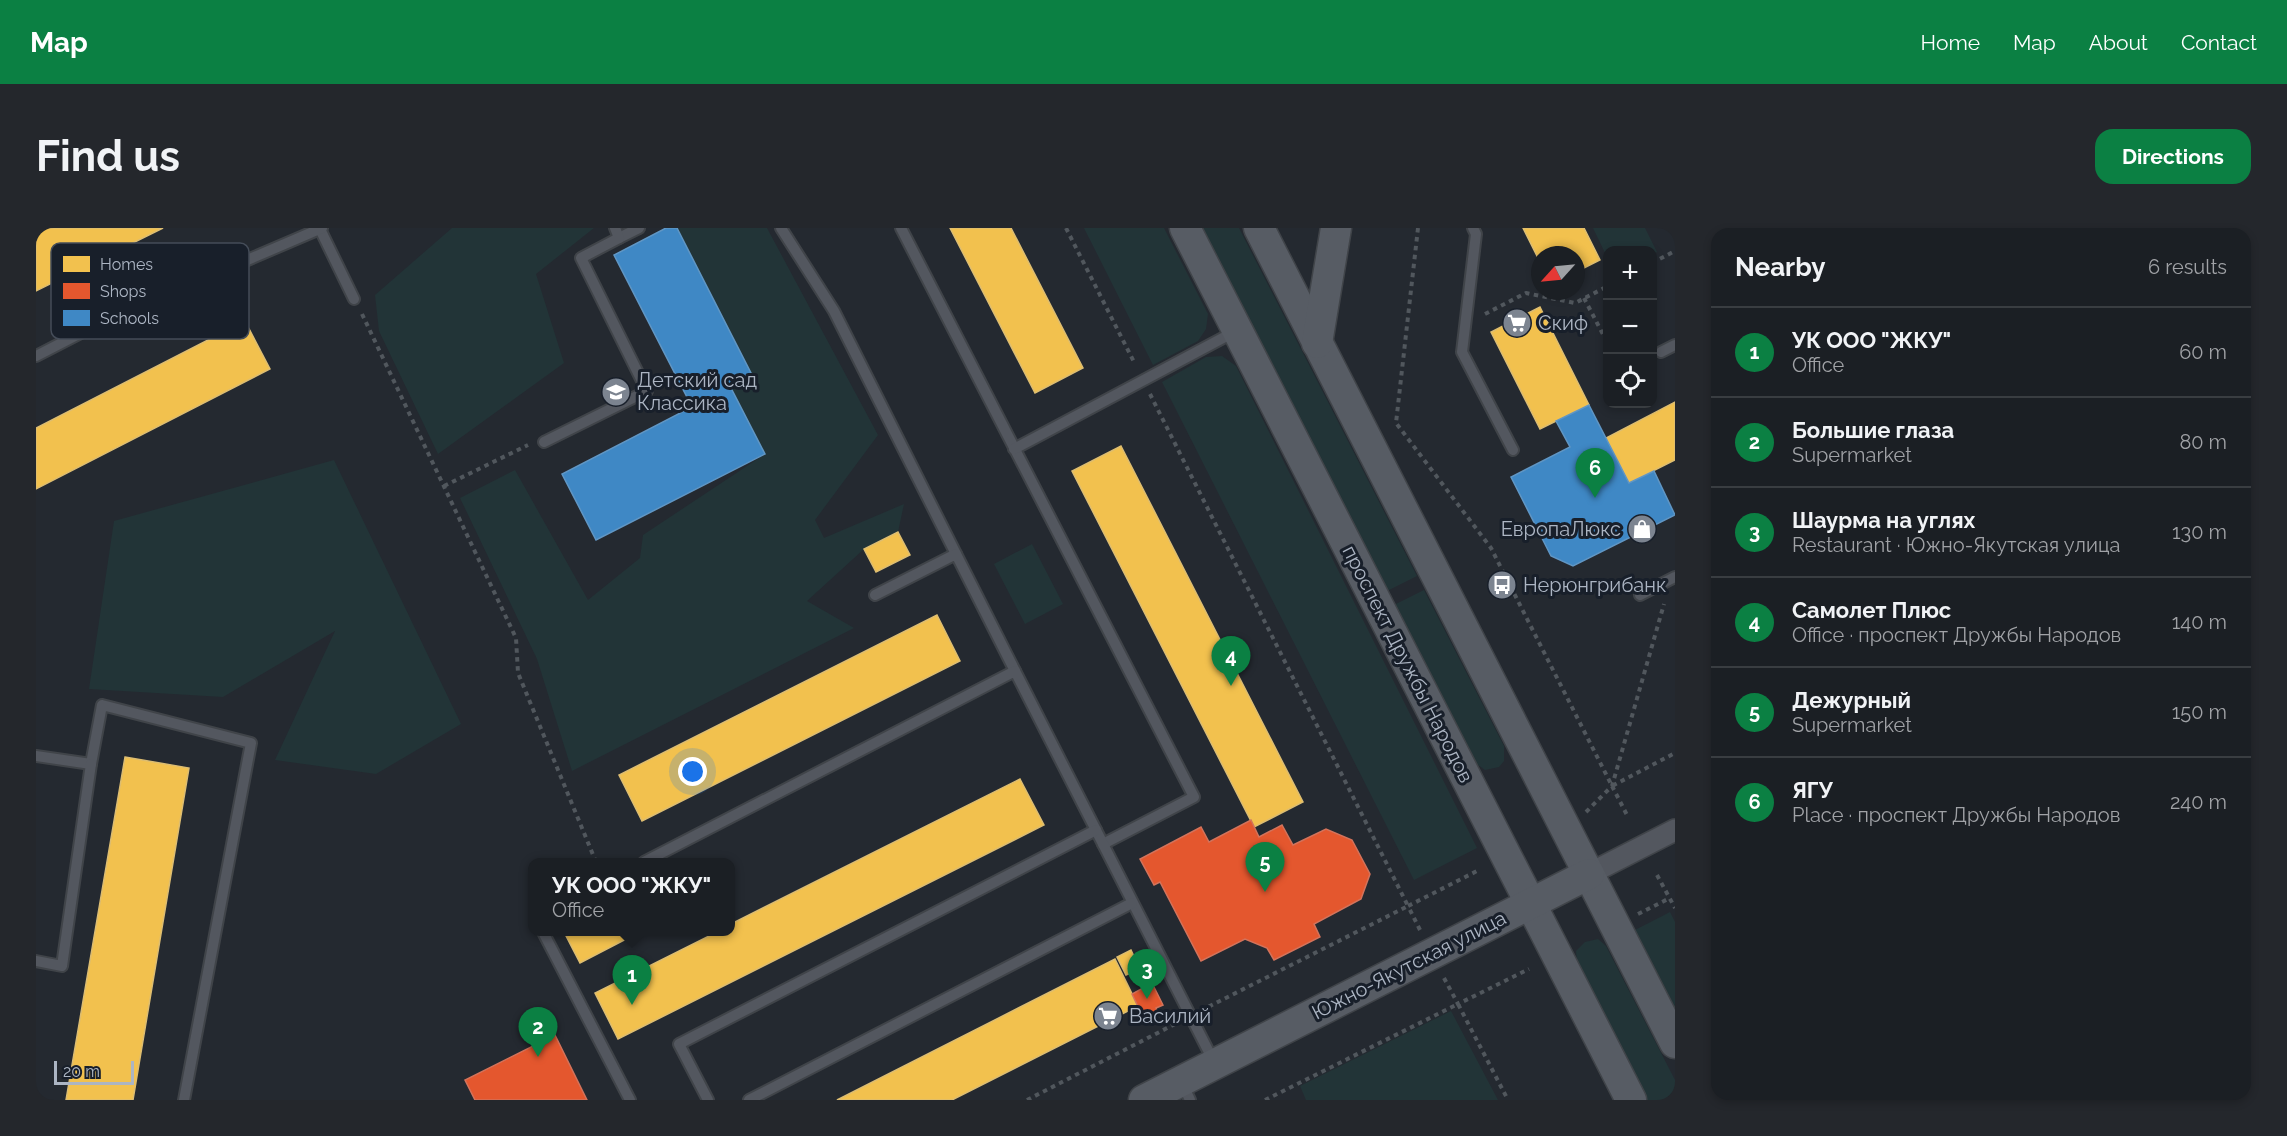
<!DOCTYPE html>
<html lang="en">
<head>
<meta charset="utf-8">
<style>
  :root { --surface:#1b1f24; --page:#24272c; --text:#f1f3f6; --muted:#a0a2a6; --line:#393d41; --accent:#0b8043 }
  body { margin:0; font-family:Raleway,sans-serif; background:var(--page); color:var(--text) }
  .controls { position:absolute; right:18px; top:18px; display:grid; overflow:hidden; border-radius:12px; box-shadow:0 3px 9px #0003 }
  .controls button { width:54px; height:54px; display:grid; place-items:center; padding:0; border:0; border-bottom:2px solid var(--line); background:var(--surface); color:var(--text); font:30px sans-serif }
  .compass { position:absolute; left:1495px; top:18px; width:54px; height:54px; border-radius:50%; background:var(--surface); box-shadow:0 3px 9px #0003; rotate:243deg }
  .scale { position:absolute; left:18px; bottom:15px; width:80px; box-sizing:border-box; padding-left:6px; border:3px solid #acb5c3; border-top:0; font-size:16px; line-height:21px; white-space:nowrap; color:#acb5c3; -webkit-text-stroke:4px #181f2a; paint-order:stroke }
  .you { position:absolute; left:657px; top:544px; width:21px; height:21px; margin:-15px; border:4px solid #fff; border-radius:50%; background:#1a73e8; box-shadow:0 0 0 9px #1a73e833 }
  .badge { display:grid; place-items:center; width:39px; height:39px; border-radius:50%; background:var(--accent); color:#fff; font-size:20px; font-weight:700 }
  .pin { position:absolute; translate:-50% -50px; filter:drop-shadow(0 2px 3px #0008) }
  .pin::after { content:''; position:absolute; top:32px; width:21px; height:18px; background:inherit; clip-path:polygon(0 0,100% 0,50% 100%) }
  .popup { position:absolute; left:492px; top:630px; width:207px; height:78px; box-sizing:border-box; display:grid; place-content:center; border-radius:12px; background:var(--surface); filter:drop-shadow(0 2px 4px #0005); font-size:20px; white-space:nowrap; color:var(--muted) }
  .popup b { font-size:22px; color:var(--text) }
  .popup::after { content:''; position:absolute; left:50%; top:100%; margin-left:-12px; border:12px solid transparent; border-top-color:var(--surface) }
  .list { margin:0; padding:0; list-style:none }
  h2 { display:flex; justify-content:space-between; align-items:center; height:78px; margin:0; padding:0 24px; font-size:26px }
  h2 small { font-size:20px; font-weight:400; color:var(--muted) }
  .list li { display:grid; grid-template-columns:39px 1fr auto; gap:18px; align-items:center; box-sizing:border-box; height:90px; padding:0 24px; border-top:2px solid var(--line) }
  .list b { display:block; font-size:22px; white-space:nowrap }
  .list p { margin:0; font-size:20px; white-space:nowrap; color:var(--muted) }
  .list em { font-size:20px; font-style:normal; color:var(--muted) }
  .icon { flex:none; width:33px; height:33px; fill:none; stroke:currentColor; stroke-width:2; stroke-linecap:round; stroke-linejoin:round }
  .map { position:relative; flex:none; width:1639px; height:872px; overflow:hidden; border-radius:18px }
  header { display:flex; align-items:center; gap:36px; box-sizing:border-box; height:84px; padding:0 30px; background:var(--accent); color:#fff }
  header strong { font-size:28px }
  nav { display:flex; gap:33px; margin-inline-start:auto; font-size:21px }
  .intro { display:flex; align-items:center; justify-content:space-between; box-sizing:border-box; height:144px; padding:0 36px }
  h1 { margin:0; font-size:42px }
  .button { padding:15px 27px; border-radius:18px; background:var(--accent); color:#fff; font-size:21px; font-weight:700 }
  main { display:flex; gap:36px; padding:0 36px }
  aside { flex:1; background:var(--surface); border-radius:18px; box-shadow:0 3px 9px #0003 }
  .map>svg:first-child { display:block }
</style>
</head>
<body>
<header>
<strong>Map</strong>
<nav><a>Home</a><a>Map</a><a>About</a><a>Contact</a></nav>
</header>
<div class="intro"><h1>Find us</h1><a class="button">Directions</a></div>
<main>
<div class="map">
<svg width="1639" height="872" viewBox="0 0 1639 872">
  <rect width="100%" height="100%" fill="#242930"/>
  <g fill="#223437">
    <path d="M416 0H558L500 46 528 135 402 226 343 103 339 67Z"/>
    <path d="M641 0H731L842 207 779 292 788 310 868 276 862 304 828 321 771 373 818 400 536 543 501 431 424 270 479 242 552 372 604 330 607 307 729 226 693 156 715 145Z"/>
    <path d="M1048 0H1128L1172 86 1170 101 1162 113 1117 137Z"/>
    <path d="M1166 0H1203L1381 348 1351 363Z"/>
    <path d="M1557 0H1609L1621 24 1617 26 1616 22H1572L1571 29Z"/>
    <path d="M1186 128 1200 138 1441 620 1378 652 1126 154 1170 129Z"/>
    <path d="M298 232 425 496 340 546 239 532 299 403 187 469 53 461 78 293Z"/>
    <path d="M996 316 1027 376 989 396 958 336Z"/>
    <path d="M1388 362 1468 518V533L1463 539 1449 542 1438 534 1358 377Z"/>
    <path d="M1634 684 1639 694V780L1599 702Z"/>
    <path d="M1562 711 1570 718 1639 852V872H1611L1541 733 1540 723 1549 714Z"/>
    <path d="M1415 783 1462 872H1270L1264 858Z"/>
  </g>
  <g fill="#f2c14e" stroke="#ddbd71" stroke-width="1.5">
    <path d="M11 0H127L0 63V5Z"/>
    <path d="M914 0H975L1047 140 999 165Z"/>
    <path d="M1487 0H1548L1564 32 1540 44V27H1504V34Z"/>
    <path d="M1504 79 1553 177 1504 201 1455 104Z"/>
    <path d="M209 93 234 141 0 261V200Z"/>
    <path d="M1639 174V232L1593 255 1570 210Z"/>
    <path d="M1085 218 1267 574 1218 599 1036 243Z"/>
    <path d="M862 304 874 327 840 344 828 321Z"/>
    <path d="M901 387 924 433 606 593 583 547Z"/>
    <path d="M89 529 153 540 97 872H30Z"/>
    <path d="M984 551 1008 597 582 811 559 765 681 704H695V696Z"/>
    <path d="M528 704H596L598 707 544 735Z"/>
    <path d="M1095 722 1104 741 1090 747 1081 729Z"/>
    <path d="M1079 731 1102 778 916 872H801Z"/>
  </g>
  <g fill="#e4572e" stroke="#d3735b" stroke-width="1.5">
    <path d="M1215 592 1223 609 1246 597 1257 617 1290 601 1316 612 1334 646 1325 671 1278 696 1284 709 1238 732 1231 720 1209 711 1165 733 1124 654 1118 657 1104 631 1165 599 1173 614Z"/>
    <path d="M1116 755 1127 777 1120 780 1122 786 1116 789 1113 784 1106 787 1096 766Z"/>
    <path d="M519 807 551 872H439L429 852Z"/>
  </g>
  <g fill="#3f88c5" stroke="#6096c4" stroke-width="1.5">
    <path d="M630 0H641L715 145 693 156 729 226 560 312 526 246 656 179 578 27Z"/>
    <path d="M1553 177 1593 255 1618 243 1639 287 1537 338 1515 328 1475 249 1534 219 1520 193Z"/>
  </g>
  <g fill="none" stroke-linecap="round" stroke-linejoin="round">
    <g stroke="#404449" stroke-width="14">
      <g id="lane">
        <path d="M745 0 798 83 920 326"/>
        <path d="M865 0 1158 569 1067 616"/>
        <path d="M1437 0 1440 6 1426 124 1477 222"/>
        <path d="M284 1 318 71"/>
        <path d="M583 10 603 0"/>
        <path d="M1625 124 1639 117"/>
        <path d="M0 128 132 60 167 51 286 0"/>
        <path d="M508 214 611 163 545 30 583 10 579 0"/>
        <path d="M978 221 1200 103"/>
        <path d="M839 367 920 326 979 443"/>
        <path d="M1604 367 1639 349"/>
        <path d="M0 528 55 536 66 477 215 515 148 872"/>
        <path d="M608 634 979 443 1179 836"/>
        <path d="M507 704 594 872"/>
        <path d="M0 733 26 738 55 536"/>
        <path d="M1145 853 1154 872"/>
        <path d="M672 872 643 816 1060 602"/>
        <path d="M713 872 1096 675"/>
      </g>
    </g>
    <g stroke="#404449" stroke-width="24">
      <path id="street" d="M1553 646 1639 602"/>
    </g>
    <g stroke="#404449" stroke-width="33">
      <g id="secondary">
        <path d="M1149 0 1595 872"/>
        <path d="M1223 0 1639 815"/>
        <path d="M1281 115 1300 0"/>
        <path d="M1108 872 1553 646"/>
      </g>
    </g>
    <g stroke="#51575d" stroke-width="4" stroke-dasharray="4.5 4.5" stroke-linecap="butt">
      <path d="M1030 0 1099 136"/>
      <path d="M1382 0 1360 195 1455 320 1576 558 1639 525"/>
      <path d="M1616 35 1639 23"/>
      <path d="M1548 70 1572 116"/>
      <path d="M326 86 480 410 482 445 560 634"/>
      <path d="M1449 86 1490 65 1539 75 1572 58"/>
      <path d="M1114 166 1372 678 1170 780"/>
      <path d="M408 258 492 217"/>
      <path d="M1576 558 1592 589"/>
      <path d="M1550 584 1576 558 1628 376"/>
      <path d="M1621 647 1639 680"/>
      <path d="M1602 686 1634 670"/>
      <path d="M1384 702 1372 678 1441 643"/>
      <path d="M1408 750 1422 776 1493 741"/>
      <path d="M991 872 1139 796"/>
      <path d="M1229 872 1422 776 1472 872"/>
    </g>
    <use href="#lane" stroke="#53575f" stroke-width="10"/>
    <use href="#street" stroke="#53575f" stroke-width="21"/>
    <use href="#secondary" stroke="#575c64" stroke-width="30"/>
  </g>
  <defs>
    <g id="supermarket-disc" transform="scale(1.5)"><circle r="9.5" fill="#7c8490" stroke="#181f2a"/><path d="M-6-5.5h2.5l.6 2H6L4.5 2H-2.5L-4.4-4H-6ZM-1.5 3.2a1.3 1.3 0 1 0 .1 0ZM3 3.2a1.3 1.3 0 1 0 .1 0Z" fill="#fff"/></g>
    <g id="school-disc" transform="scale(1.5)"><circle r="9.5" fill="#7c8490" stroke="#181f2a"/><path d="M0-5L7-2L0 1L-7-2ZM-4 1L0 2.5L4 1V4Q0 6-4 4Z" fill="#fff"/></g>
    <g id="shop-disc" transform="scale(1.5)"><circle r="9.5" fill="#7c8490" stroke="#181f2a"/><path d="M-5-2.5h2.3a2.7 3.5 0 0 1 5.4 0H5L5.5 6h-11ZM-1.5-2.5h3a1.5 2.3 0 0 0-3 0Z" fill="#fff"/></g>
    <g id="bus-disc" transform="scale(1.5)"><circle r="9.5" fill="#7c8490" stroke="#181f2a"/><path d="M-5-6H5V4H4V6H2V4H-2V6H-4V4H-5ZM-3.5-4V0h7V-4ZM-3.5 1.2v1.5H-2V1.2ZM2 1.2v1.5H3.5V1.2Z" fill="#fff"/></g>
  </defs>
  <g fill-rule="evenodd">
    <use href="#supermarket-disc" x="1481" y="95"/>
    <use href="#school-disc" x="580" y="164"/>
    <use href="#shop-disc" x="1606" y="301"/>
    <use href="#bus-disc" x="1466" y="357"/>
    <use href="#supermarket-disc" x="1072" y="788"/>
  </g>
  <g text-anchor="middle" stroke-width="6" stroke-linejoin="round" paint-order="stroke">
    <g font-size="20" fill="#acb5c3" stroke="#181f2a" text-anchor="start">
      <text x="1502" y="102">Скиф</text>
      <text x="601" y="159">Детский сад<tspan x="601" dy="23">Классика</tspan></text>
      <text x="1585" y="308" text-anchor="end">ЕвропаЛюкс</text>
      <text x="1487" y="364">Нерюнгрибанк</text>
      <text x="1093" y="795">Василий</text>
    </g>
    <g font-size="20" fill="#acb5c3" stroke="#181f2a">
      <text transform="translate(1372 436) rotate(63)" y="7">проспект Дружбы Народов</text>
      <text transform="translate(1373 737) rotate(-27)" y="7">Южно-Якутская улица</text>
    </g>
  </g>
  <rect x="15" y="15" width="198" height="96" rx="9" fill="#181f2a" stroke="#444c58" stroke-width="1.5"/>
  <rect x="27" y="28" width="27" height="16" fill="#f2c14e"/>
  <rect x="27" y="55" width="27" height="16" fill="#e4572e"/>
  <rect x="27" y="82" width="27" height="16" fill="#3f88c5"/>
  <g font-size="16" fill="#acb5c3">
    <text x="64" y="42">Homes</text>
    <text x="64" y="69">Shops</text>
    <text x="64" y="96">Schools</text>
  </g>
</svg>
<div class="controls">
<button>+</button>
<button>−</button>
<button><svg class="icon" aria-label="locate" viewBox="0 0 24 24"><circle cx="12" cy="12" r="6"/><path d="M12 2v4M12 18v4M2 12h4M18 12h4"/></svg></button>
</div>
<svg class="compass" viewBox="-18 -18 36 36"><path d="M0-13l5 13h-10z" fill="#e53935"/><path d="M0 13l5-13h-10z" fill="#a0a2a6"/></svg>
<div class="scale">20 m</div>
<div class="you"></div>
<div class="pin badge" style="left:596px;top:777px">1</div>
<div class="popup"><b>УК ООО &quot;ЖКУ&quot;</b>Office</div>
<div class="pin badge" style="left:502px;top:829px">2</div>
<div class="pin badge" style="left:1111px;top:771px">3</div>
<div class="pin badge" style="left:1195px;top:458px">4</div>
<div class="pin badge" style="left:1229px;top:664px">5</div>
<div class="pin badge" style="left:1559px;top:270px">6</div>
</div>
<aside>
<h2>Nearby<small>6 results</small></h2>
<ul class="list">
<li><span class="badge">1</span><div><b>УК ООО &quot;ЖКУ&quot;</b><p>Office</p></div><em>60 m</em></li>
<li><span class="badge">2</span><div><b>Большие глаза</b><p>Supermarket</p></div><em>80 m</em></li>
<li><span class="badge">3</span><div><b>Шаурма на углях</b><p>Restaurant · Южно-Якутская улица</p></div><em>130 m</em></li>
<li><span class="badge">4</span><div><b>Самолет Плюс</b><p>Office · проспект Дружбы Народов</p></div><em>140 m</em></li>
<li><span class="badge">5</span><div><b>Дежурный</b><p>Supermarket</p></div><em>150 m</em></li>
<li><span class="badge">6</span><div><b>ЯГУ</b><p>Place · проспект Дружбы Народов</p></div><em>240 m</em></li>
</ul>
</aside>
</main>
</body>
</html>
